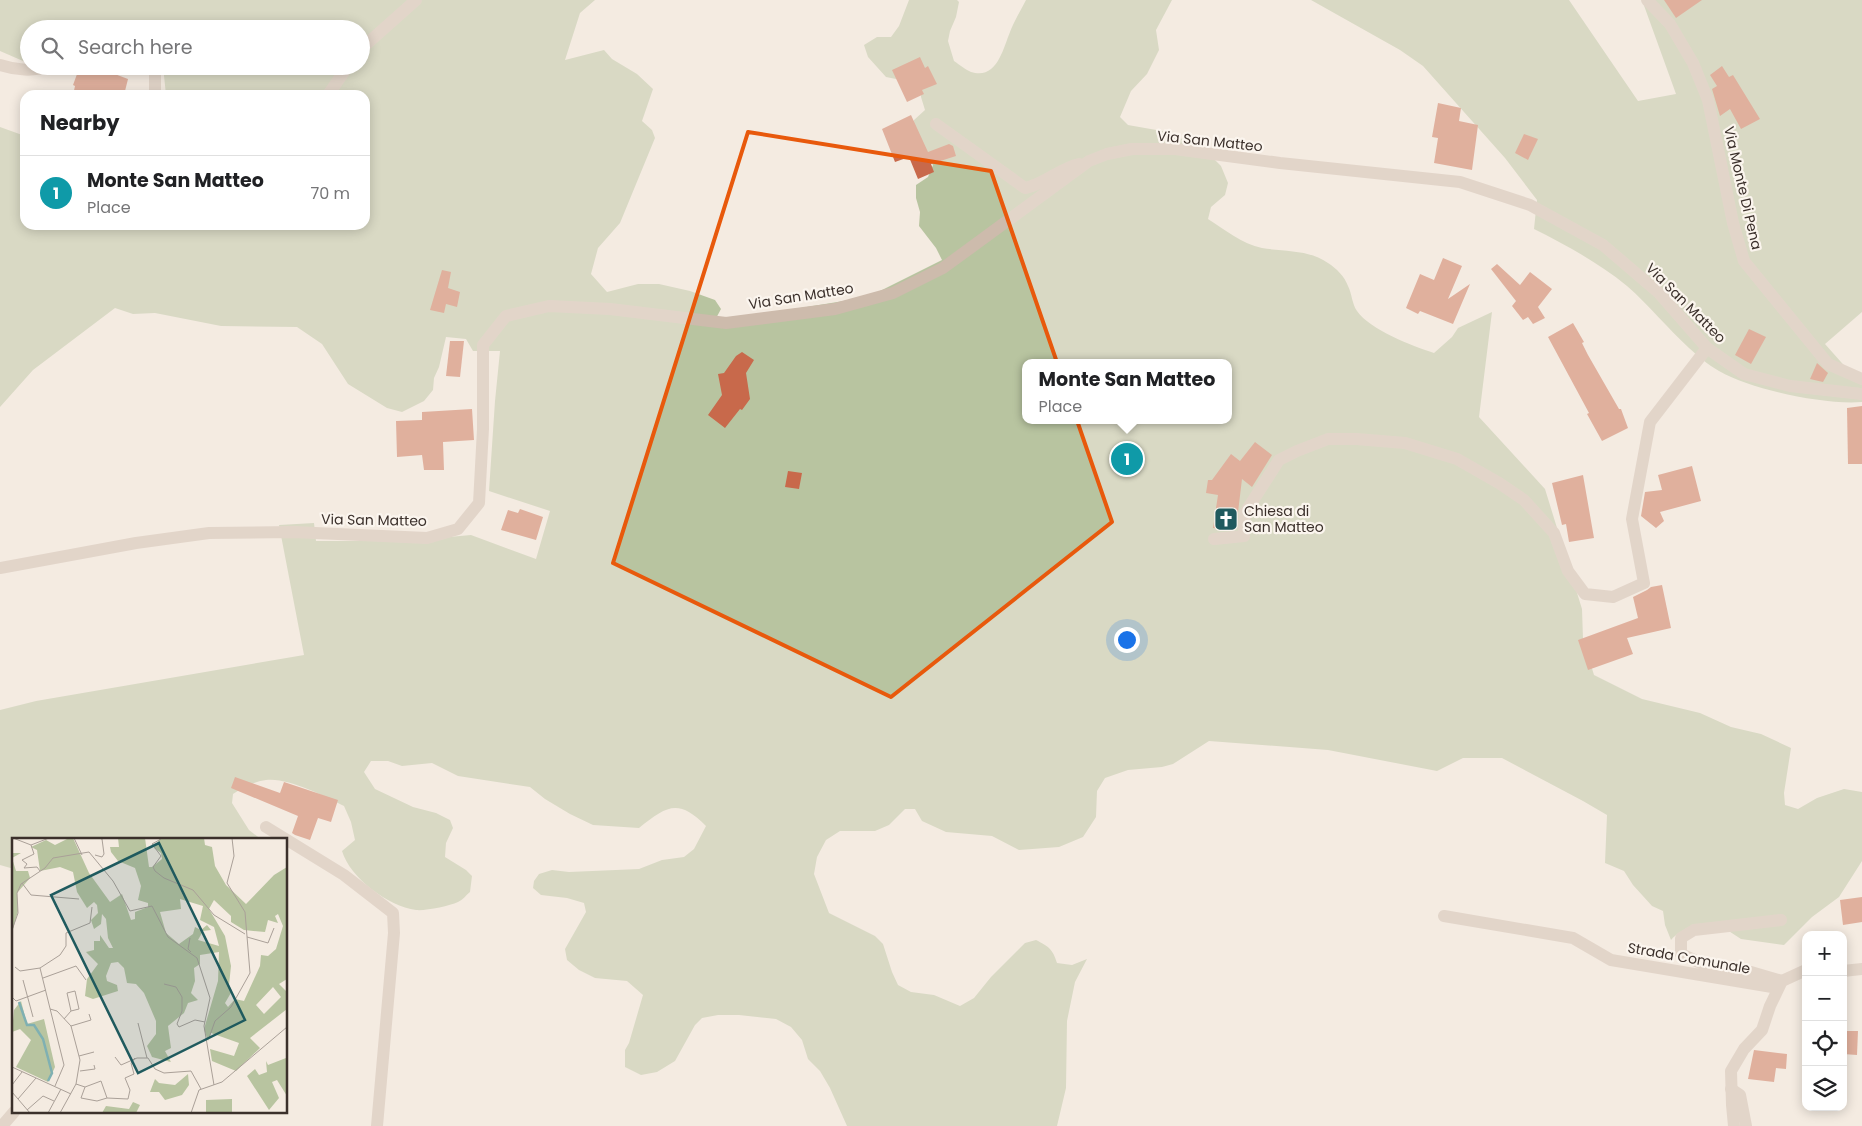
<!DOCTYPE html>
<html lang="en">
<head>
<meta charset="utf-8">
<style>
  :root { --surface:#fff; --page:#f2f2f2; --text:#202124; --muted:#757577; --line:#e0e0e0; --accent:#1f5a5e }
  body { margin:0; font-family:Poppins,sans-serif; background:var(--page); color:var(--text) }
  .controls { position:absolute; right:15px; bottom:15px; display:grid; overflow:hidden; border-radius:10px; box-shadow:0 2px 12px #0003 }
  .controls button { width:45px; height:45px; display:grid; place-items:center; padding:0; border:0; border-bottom:1px solid var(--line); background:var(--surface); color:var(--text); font:25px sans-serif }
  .you { position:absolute; left:1126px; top:639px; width:18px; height:18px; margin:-12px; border:4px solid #fff; border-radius:50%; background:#1a73e8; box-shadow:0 0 0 8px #1a73e833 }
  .badge { display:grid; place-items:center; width:32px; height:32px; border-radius:50%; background:var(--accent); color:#fff; font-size:16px; font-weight:700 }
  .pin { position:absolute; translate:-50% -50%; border:2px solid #fff; box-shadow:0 1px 5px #0006 }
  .popup { position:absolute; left:1022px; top:359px; width:210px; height:65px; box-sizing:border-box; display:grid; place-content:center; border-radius:10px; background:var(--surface); filter:drop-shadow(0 1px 4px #0005); font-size:16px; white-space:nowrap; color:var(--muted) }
  .popup b { font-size:19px; color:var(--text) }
  .popup::after { content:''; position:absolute; left:50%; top:100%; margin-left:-10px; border:10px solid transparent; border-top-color:var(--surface) }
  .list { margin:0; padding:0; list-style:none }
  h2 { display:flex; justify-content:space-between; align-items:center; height:65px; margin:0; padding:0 20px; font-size:21px }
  h2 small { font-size:16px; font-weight:400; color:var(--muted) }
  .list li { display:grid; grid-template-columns:32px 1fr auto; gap:15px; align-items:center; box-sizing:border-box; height:75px; padding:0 20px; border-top:1px solid var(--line) }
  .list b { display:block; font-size:19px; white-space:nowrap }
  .list p { margin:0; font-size:16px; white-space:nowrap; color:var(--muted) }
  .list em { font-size:16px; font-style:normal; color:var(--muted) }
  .icon { flex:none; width:28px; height:28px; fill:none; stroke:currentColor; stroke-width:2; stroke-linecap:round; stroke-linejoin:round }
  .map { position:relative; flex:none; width:1862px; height:1126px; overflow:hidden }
  .search { position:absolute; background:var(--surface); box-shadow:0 2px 12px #0003; left:20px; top:20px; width:350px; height:55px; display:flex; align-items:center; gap:12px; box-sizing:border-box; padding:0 18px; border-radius:28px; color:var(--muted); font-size:19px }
  .panel { position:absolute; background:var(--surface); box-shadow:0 2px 12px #0003; left:20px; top:90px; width:350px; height:140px; border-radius:15px }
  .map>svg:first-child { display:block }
</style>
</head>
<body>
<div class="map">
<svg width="1862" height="1126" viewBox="0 0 1862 1126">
  <rect width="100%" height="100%" fill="#f4ebe1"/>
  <g fill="#b8c4a0" fill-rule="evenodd">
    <path d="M0 0H595L580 13 565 60 604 50 612 59 637 74 653 89 642 121 652 130 655 138 620 223 598 248 591 274 607 292 638 284H659L690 291 715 300 721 309 714 322 868 297 942 260 936 248 919 226 920 212 916 198V185L928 177 933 165 910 132 914 120 925 110 921 97V84L886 77 868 57 864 45 877 37H891L899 26 909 0H957L959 2 956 17 950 31 948 41 954 61C960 65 966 70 971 72 997 80 1003 49 1010 32 1014 21 1021 10 1026 0H1172L1156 30 1159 50 1147 74 1131 91 1120 117 1128 125 1162 131 1190 142 1203 148 1221 166 1228 183 1225 195 1211 207 1208 219C1224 229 1242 244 1262 248 1285 252 1308 249 1328 263 1336 268 1345 277 1348 286 1352 294 1352 304 1357 311 1370 330 1413 346 1434 353L1452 337 1458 328 1492 312 1479 417 1545 489 1582 609 1583 639 1594 675 1642 699 1700 713 1731 727 1761 734 1791 748 1784 793 1785 805 1798 809 1817 798 1844 789 1862 792V861L1839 897 1812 917 1784 945 1741 939 1718 924C1700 927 1683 926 1671 940L1665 925 1663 911 1652 906 1633 885 1624 871 1605 863 1607 815 1583 801 1502 758H1463L1437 771 1328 750 1209 741 1173 764 1162 767 1128 770 1105 778 1097 791 1096 817 1083 837 1059 847 1019 850 992 836 946 832 922 821 915 809H905L889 825 875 831H840L826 840 817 857 814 874 829 913 875 936 883 944 892 972 898 985 911 992 934 995 960 1006 974 998 991 977 1025 943 1036 940C1048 946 1053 949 1057 963L1072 965 1087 959 1075 982 1067 1021 1066 1088 1057 1126H847L830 1088 820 1071 808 1059 802 1040 791 1027 776 1019 739 1015H718L702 1018 695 1025 675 1061 657 1072 641 1075 625 1067V1050L629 1043 643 995 627 981 595 978 579 970 567 960 565 949 586 912 584 903 567 898 541 895 533 888 534 881 539 874 552 870 569 872 639 869 662 860 684 857 694 849 706 826C678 798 667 806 639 828L593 825 570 814 545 799 530 787 458 776 432 763 402 766 388 761H371L364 772 375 789 413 807 436 813 450 820 453 828 446 843 445 857 466 870 472 876 470 892C466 895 463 900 458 902 449 906 426 911 416 910 388 906 350 878 342 851L355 840 351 822 344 806C325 796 287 777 266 780 255 781 242 788 233 794L232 803 249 830 262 840H14V869L0 865V710L36 701 304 655 279 525 314 523 316 541H405L471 535 536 559 550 511 489 491 495 401 500 351H473L466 339 446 337 439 367 434 378 433 390 424 401 402 412 387 408 348 384 322 344 297 327 221 326 155 313 133 314 115 308 33 370 0 407V127L25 136V225H365V95H166L163 66H361V29H137L130 24 96 20 81 29H29V58L23 61 0 51ZM1026 363H1228V420H1026Z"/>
    <path d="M1311 0H1569L1638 101 1676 94 1642 0H1862V312L1825 344 1849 371 1862 375V402C1823 405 1753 390 1719 371 1708 365 1698 356 1689 348 1667 328 1649 305 1627 286 1599 263 1566 245 1534 229L1537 200 1505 158 1423 66 1400 50Z"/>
  </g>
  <g fill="#c8694b">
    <path d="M1664 0H1702L1676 18Z"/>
    <path d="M920 57 925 68 928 66 937 84 922 90 924 94 907 102 892 70Z"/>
    <path d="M80 66H100L113 71 112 73 128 79 124 95H73L75 86 73 85Z"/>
    <path d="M1722 66 1729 77 1733 75 1760 119 1741 129 1730 109 1720 116 1712 89 1717 86 1710 75Z"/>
    <path d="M1438 103 1461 108 1459 121 1478 125 1472 170 1434 163 1438 138 1432 137Z"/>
    <path d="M911 115 928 152 949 144 953 146 956 156 931 164 934 172 918 179 909 157 895 162 882 129Z"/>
    <path d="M1524 134 1538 139 1528 160 1515 153Z"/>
    <path d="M1443 258 1462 266 1448 299 1470 284 1453 324 1420 311 1418 314 1406 308 1420 274 1434 280Z"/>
    <path d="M1497 264 1520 285 1530 272 1552 289 1538 307 1545 318 1533 324 1528 317 1523 320 1512 306 1516 301 1491 269Z"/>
    <path d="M442 270 451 272 448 288 460 292 457 307 446 304 444 313 430 310Z"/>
    <path d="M1573 323 1584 342 1582 343 1588 355 1619 409H1621L1628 428 1602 441 1587 414 1589 413 1548 337Z"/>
    <path d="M1749 329 1766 337 1751 364 1735 355Z"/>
    <path d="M450 341H464L460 377 446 376Z"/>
    <path d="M742 352 754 360 746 373 750 399 742 410 740 409 725 428 708 415 722 395 718 374 724 373 736 356Z"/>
    <path d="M1817 363 1828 373 1823 382 1810 379Z"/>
    <path d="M1862 406V464H1848L1847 408Z"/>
    <path d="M472 409 474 440 443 442 444 470H424L422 455 397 457 396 421 422 420V412Z"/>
    <path d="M1255 442 1272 455 1252 487 1242 479 1236 529 1213 528 1218 495 1206 493 1208 480H1212L1231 454 1240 461Z"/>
    <path d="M1692 466 1701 501 1660 512 1664 521 1656 528 1641 516 1645 492 1662 490 1658 475Z"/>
    <path d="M788 471 802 473 799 489 785 487Z"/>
    <path d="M1583 475 1594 538 1569 542 1566 524 1562 525 1552 483Z"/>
    <path d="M520 509 543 517 536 540 501 530 508 510 518 513Z"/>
    <path d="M1662 585 1671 628 1627 638 1633 654 1588 670 1578 640 1638 618 1633 597 1647 590 1651 587Z"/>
    <path d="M235 777 280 793 284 782 338 800 331 822 318 818 310 840 295 835 292 833 298 816 231 788Z"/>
    <path d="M1862 897V922L1843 925 1840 900Z"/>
    <path d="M1843 1031H1858L1857 1055 1843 1054Z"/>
    <path d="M1754 1050 1787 1054 1786 1069 1776 1068 1774 1082 1748 1079Z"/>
  </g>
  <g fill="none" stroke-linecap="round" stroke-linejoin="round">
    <g stroke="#cdbbac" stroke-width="12">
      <path d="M1647 0 1670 24 1693 63 1708 100 1733 223 1744 261 1828 364 1862 379"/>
      <path d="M361 49 416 0"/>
      <path d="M0 65C15 70 34 72 49 66"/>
      <path d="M155 66V95"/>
      <path d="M328 95 348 66"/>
      <path d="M936 124 1025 188C1045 184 1060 168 1079 164"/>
      <path d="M1214 539 1244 536 1245 513 1279 460 1297 451 1328 439H1356L1405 443 1457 459 1499 483 1524 500 1554 533 1568 571 1585 594 1613 597 1644 583 1632 519 1650 422 1707 348"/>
      <path d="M0 568 136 543 209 533 293 532 427 538 458 529 479 503 483 429V345L506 316 549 306 610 309 726 323 835 309 893 293 943 268 1089 161 1107 154 1132 149H1175L1280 163 1460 182 1530 205 1603 245 1659 293 1707 348 1744 374 1790 386 1862 394"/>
      <path d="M266 827 344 875 393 913 394 933 377 1126"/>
      <path d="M1444 916 1573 938 1611 960 1778 988"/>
      <path d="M1781 920 1694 930 1681 938V954L1707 966 1751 972 1782 981"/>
      <path d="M1843 971 1862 969"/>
      <path d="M1731 1089 1740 1095 1746 1126"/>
      <path d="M2 1126 14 1112"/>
      <path d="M1734 1126 1732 1105 1731 1071 1744 1049 1762 1030 1770 1006 1782 981 1806 970"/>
    </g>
  </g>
  <path d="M0 0H1862V1126H0ZM748 132 991 171 1112 522 891 697 613 563Z" fill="#f4ebe1" fill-opacity=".55" fill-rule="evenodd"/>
  <path fill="none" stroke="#e8590c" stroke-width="4" stroke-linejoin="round" d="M748 132 991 171 1112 522 891 697 613 563Z"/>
  <defs>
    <g id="church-square" transform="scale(1.25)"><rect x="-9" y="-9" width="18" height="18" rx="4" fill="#1f5a5e" stroke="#fbf5ee"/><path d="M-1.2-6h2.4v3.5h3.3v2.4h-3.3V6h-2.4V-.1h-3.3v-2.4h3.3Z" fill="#fff"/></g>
  </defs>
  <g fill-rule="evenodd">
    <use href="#church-square" x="1226" y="519"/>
  </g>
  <g text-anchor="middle" stroke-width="4.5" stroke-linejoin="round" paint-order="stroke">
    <g font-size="14" fill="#3b302b" stroke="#fbf5ee">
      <text transform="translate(1210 141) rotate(6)" y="5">Via San Matteo</text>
      <text transform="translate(1743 188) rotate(77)" y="5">Via Monte Di Pena</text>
      <text transform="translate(801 296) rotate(-9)" y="5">Via San Matteo</text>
      <text transform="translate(1686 303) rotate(45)" y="5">Via San Matteo</text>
      <text transform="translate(374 520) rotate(1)" y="5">Via San Matteo</text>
      <text transform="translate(1689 958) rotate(10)" y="5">Strada Comunale</text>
    </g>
    <g font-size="14" fill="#3b302b" stroke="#fbf5ee" text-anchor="start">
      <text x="1244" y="516">Chiesa di<tspan x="1244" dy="16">San Matteo</tspan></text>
    </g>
  </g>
  <g transform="translate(12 838)">
    <rect width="275" height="275" fill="#f4ebe1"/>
    <path d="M57 0H61L77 35 98 64 110 56 119 82 123 81V74L136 69V65L126 62 129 48 123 30 106 23 99 14 98 9H107L106 0H133L137 29H140L150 21 149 15 142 10 148 0H192L193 7 200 9 203 28 214 47 234 66 262 37 275 29V141L267 146 275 154V171L238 200 248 210 224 233 200 223 198 211 222 218 227 205 199 195 196 203 192 191 206 143 207 114 188 117V126L182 130 183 143 179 155 186 162 176 165 172 175 156 188 159 210 153 213 159 224 140 219 135 208 144 196V183L132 155 124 146 115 145 112 130 106 124 99 125 94 138 95 143 105 147 106 153 81 161 73 158 75 141 86 126 74 114 82 112V103H88V97L97 110H101L96 100 94 81 90 76 89 86 82 91 79 82 86 75 85 67 82 64 75 70 65 54 61 34 48 29 28 33 25 12 19 9 34 2 43 7ZM168 61 191 68 188 82 202 89 207 108 186 102 191 93 199 92 195 87 189 92 183 89 181 96 167 106 154 95 148 74 169 71ZM202 62 219 78V84L232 92 253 94 256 82 266 85 263 78 266 76 271 88 264 111 256 118 249 117 248 128 232 163 223 161 216 169 213 165 220 153 217 147 219 128 213 98 197 71ZM261 149 269 159 252 176 244 167ZM0 15H9L0 20 4 33H16L18 40 5 55 6 73 0 95ZM9 163 15 186 32 181 43 229 36 244 4 229 19 202 8 191 0 194 2 172ZM274 220 275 258 265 242 260 244 267 260 257 272 235 238 243 231 247 237 255 234 254 223 256 227ZM176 236 177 247 170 257 153 262 147 254H138L143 241 147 245 163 247ZM220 261V274H194V262ZM121 264 128 267 124 275H90L94 268 117 271Z" fill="#b8c4a0" fill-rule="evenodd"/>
    <path fill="none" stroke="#7fb0b2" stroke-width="2.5" d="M7 164 15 187H22L31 201 40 235 36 243"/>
    <path fill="none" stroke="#aaa098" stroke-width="1" d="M1 0 19 7 37 0M62 0 70 17M149 1 140 6 149 18 141 29 143 33 152 40 181 52 202 77 233 96M19 7 22 16 10 22 15 26 12 30 25 29 28 33M77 14 101 43 118 73 140 68 156 99 185 120 198 160 192 188 202 247M83 17 90 19 92 16 90 1 87 0M10 45 19 57 67 61M0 92 6 75 5 55 9 46 33 30 41 20 77 14M235 99 256 105 262 90M178 100 176 111 179 114M3 129 8 133 28 130 48 117 54 108V95L78 85 80 69M28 130 52 227 43 248M31 140 64 128 74 142M11 142 21 179M152 146 164 149 170 159V173L165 186 167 189 183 182 193 184M0 159 4 163 34 152M38 171 45 173 59 188 68 222 64 246 48 275M52 181 59 173 55 155 63 153 67 171 59 173M126 185 135 220M59 188 79 182 77 176M197 200 203 183 219 169 238 135 233 74 215 45 222 18 220 0M67 218 82 214M103 219 109 227 125 220H136L143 231 152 235 179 233 189 251M0 229 59 256M68 233 83 231 82 227M64 246 73 249 89 243 95 260 116 261 118 252 113 240 122 236 119 225 123 220M0 247 10 234M73 249 69 260 85 263 95 260M0 254 18 275M6 261 24 240M15 272 31 258 42 263M36 275 49 251M179 275 187 252 210 244 275 189"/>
    <path fill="#1f5a5e" fill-opacity="0.15" stroke="#1f5a5e" stroke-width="2.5" d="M147 5 233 182 126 235 39 57Z"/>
    <rect width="275" height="275" fill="none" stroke="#3b302b" stroke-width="2.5"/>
  </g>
</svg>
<div class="controls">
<button>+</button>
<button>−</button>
<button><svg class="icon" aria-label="locate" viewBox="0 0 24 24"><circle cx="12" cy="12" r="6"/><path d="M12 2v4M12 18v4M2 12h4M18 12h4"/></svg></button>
<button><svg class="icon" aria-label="layers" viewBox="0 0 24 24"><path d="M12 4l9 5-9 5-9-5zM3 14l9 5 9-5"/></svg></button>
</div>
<div class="you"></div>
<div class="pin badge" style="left:1127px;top:459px;background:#0f9aa8">1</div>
<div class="popup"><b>Monte San Matteo</b>Place</div>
<div class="search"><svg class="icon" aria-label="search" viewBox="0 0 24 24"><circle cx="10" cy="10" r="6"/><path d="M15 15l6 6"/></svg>Search here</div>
<section class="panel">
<h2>Nearby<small></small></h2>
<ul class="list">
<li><span class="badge" style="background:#0f9aa8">1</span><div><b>Monte San Matteo</b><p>Place</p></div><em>70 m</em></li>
</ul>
</section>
</div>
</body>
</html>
